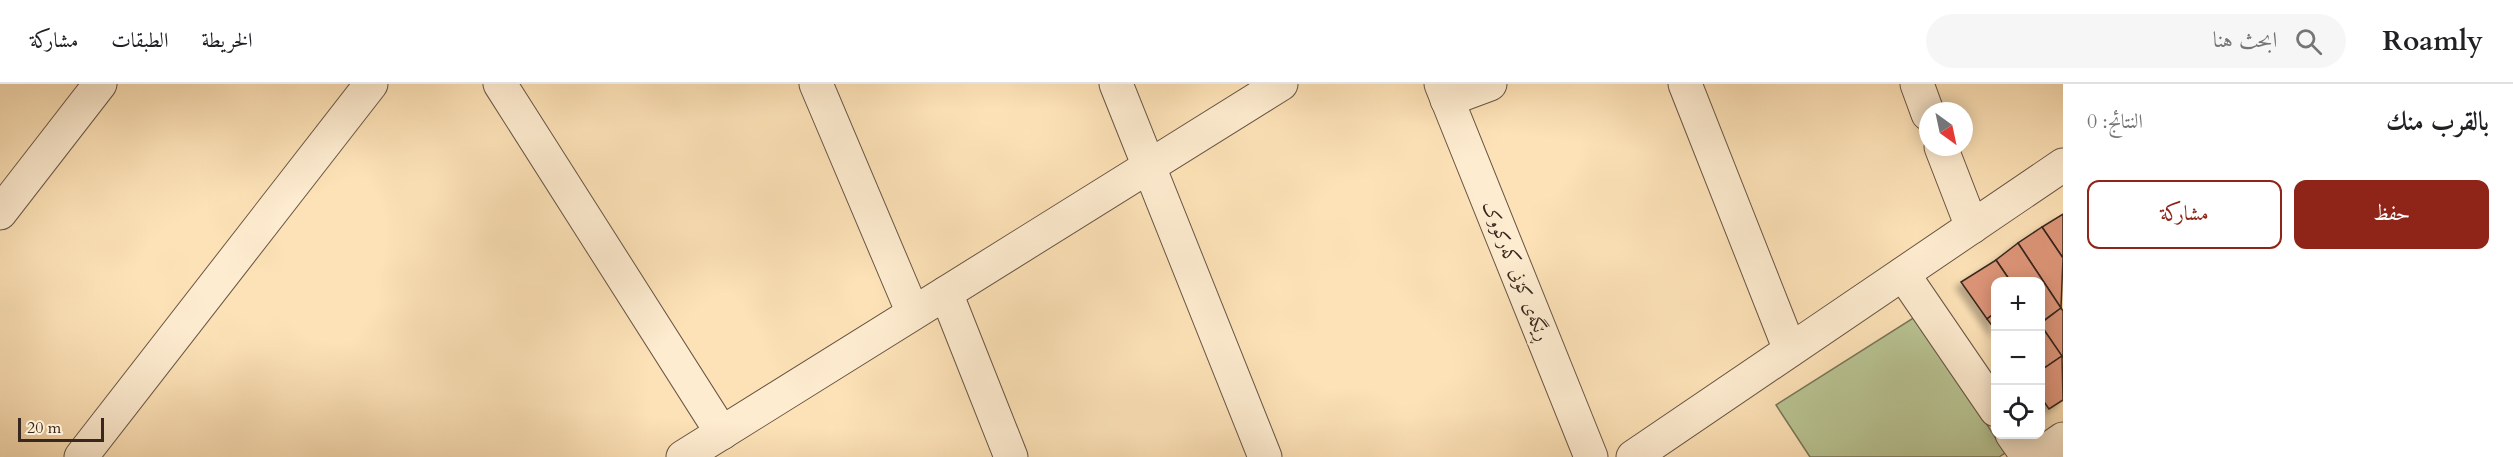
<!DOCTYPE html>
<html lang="ar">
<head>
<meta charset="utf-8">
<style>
  :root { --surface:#fff; --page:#f6f6f6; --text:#202124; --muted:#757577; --line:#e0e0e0; --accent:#8f2418 }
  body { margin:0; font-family:Cardo,Amiri,serif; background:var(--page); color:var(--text); direction:rtl }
  .controls { position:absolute; right:18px; bottom:18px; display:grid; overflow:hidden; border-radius:12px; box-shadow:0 3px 15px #0003 }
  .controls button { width:54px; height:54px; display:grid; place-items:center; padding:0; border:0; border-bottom:2px solid var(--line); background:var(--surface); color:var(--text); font:30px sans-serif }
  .compass { position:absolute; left:1919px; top:18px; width:54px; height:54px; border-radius:50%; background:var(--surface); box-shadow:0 3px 15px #0003; rotate:147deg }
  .scale { position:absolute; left:18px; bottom:15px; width:86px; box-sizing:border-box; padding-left:6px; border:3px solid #38271f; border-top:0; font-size:16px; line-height:21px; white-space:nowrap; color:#38271f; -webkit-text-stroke:4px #feecd0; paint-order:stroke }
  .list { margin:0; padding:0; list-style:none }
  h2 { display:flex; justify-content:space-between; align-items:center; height:78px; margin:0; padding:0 24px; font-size:26px }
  h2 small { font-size:20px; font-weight:400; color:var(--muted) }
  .actions { display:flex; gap:12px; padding:18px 24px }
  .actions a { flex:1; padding:14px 0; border:2px solid var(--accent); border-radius:12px; text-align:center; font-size:21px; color:var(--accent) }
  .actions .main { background:var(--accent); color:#fff }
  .icon { flex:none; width:33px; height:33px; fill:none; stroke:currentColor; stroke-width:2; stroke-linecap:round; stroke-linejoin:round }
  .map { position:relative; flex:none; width:2063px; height:373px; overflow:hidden; direction:ltr }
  header { display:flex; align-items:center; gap:36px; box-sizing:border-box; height:84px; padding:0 30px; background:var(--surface); border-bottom:2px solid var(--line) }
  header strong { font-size:28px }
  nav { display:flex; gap:33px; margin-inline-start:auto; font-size:21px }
  .search { width:420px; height:54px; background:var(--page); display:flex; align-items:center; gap:15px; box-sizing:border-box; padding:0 21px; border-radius:33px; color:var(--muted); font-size:22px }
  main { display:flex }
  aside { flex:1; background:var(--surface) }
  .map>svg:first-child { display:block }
</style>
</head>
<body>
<header>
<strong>Roamly</strong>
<div class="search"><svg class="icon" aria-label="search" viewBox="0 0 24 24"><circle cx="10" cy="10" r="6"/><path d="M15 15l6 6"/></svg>ابحث هنا</div>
<nav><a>الخريطة</a><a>الطبقات</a><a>مشاركة</a></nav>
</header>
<main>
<aside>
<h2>بالقرب منك<small>النتائج: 0</small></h2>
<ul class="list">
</ul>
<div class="actions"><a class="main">حفظ</a><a>مشاركة</a></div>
</aside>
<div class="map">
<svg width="2063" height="373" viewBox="0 0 2063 373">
  <defs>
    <filter id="shadow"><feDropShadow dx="-5.5" dy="5.5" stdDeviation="3" flood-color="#0004"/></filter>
  </defs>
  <rect width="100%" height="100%" fill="#fde2b7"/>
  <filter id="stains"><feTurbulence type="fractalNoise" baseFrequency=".00333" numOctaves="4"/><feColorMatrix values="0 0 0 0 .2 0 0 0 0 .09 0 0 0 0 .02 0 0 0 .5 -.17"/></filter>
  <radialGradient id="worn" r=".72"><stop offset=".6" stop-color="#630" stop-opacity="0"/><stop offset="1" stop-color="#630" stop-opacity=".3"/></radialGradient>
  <path fill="#b9c493" stroke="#787659" stroke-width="1.5" d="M1918 231 2005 369 1999 373H1810L1776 321Z"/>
  <g fill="#dd9578" stroke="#38271f" stroke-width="1.5" filter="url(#shadow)">
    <path d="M2063 130V174L2042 143Z"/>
    <path d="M2042 143 2063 174 2061 224 2018 159Z"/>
    <path d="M2018 159 2061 224 2040 239V198H2011L1996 176Z"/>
    <path d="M1996 176 2011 198H1996V228L1987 235 1961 198Z"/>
    <path d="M2061 224 2063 227V274L2040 240Z"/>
    <path d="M1996 228V247L1987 235Z"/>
    <path d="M2040 240 2062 272 2040 287Z"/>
    <path d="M2062 272 2063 316 2049 325 2040 312V287Z"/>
  </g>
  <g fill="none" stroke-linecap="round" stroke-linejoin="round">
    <g stroke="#695645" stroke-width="35">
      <g id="minor">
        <path d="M500 0 722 349"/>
        <path d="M816 0 913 229"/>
        <path d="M1116 0 1265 373"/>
        <path d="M1441 0 1591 373"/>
        <path d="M1685 0 1790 266"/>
        <path d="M1917 0 1928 30"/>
        <path d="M1447 16 1490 0"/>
        <path d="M1941 63 1972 143"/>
        <path d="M0 129 100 0"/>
        <path d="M1903 190 1996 326"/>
        <path d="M946 209 1011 373"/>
        <path d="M2012 350 2028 373"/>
        <path d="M81 373 371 0"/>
        <path d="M683 373 1281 0"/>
        <path d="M1633 373 2063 81"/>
        <path d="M2037 373 2063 355"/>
      </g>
    </g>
    <use href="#minor" stroke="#feecd0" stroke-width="33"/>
  </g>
  <g text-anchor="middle" stroke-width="5" stroke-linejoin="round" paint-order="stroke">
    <g font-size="18" fill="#38271f" stroke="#feecd0">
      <text transform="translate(1516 187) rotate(68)" y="6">ڕێگەی کۆنی کەرکووک</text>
    </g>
  </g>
  <rect width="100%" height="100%" filter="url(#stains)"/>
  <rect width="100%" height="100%" fill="url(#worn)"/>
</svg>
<div class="controls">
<button>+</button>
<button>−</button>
<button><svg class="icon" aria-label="locate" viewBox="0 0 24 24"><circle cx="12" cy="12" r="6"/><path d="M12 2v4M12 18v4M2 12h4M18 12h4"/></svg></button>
</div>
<svg class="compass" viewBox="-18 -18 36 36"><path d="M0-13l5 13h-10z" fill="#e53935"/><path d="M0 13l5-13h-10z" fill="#757577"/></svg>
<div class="scale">20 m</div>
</div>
</main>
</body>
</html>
